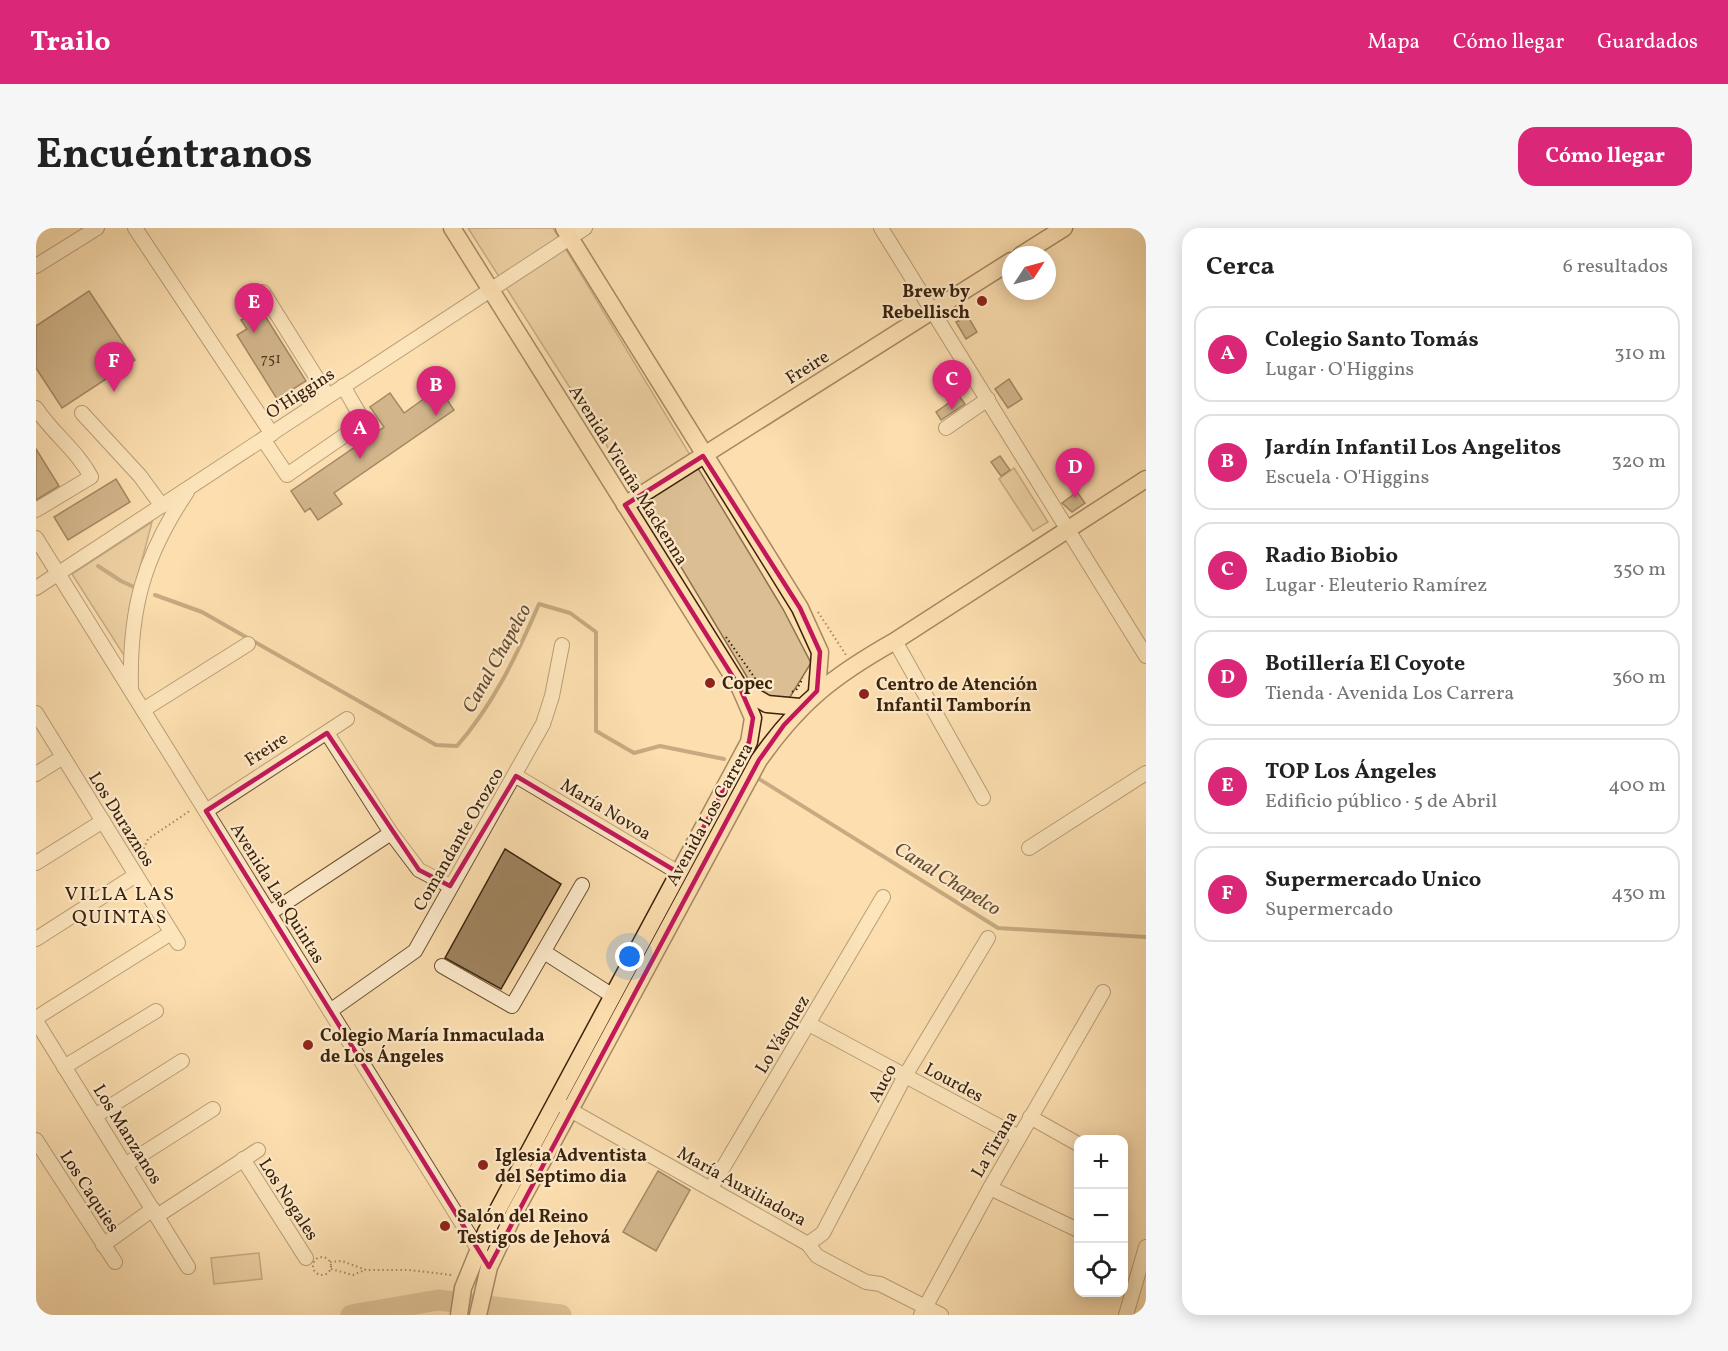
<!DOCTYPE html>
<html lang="es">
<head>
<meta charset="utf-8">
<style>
  :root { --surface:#fff; --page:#f6f6f6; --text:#222; --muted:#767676; --line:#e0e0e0; --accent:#db2777 }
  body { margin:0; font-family:Vollkorn,serif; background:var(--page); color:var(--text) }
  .controls { position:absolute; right:18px; bottom:18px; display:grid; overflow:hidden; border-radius:12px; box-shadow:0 3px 15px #0003 }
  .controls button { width:54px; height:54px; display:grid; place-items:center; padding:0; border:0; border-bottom:2px solid var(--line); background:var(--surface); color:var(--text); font:30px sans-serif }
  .compass { position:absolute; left:966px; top:18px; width:54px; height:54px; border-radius:50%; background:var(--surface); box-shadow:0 3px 15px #0003; rotate:54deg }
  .you { position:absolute; left:594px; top:729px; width:21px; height:21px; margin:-15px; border:4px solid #fff; border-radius:50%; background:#1a73e8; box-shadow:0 0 0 9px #1a73e833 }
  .badge { display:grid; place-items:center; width:39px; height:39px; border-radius:50%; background:var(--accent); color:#fff; font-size:20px; font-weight:700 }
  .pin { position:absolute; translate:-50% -50px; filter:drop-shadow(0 2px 3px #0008) }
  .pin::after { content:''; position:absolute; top:32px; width:21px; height:18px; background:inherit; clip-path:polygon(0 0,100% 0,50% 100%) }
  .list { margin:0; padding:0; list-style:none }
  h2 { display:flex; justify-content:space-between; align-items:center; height:78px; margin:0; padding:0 24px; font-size:26px }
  h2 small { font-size:20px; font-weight:400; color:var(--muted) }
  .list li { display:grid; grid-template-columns:39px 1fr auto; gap:18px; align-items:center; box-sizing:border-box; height:96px; margin:0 12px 12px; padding:0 12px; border:2px solid var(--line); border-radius:18px }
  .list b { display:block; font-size:22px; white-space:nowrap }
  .list p { margin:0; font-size:20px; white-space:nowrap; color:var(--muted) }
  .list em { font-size:20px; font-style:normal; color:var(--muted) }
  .icon { flex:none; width:33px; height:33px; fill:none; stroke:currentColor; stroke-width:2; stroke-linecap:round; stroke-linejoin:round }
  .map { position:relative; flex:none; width:1110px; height:1087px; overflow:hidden; border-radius:18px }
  header { display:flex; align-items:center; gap:36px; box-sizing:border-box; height:84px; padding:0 30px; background:var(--accent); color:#fff }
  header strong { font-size:28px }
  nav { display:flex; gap:33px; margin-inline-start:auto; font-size:21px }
  .intro { display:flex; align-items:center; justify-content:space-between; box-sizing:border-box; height:144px; padding:0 36px }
  h1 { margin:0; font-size:42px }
  .button { padding:15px 27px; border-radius:18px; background:var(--accent); color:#fff; font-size:21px; font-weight:700 }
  main { display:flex; gap:36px; padding:0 36px }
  aside { flex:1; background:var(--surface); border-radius:18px; box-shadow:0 3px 15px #0003 }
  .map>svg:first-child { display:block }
</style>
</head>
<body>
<header>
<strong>Trailo</strong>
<nav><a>Mapa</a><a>Cómo llegar</a><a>Guardados</a></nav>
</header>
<div class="intro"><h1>Encuéntranos</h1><a class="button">Cómo llegar</a></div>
<main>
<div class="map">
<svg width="1110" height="1087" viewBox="0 0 1110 1087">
  <rect width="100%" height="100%" fill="#fcdeaf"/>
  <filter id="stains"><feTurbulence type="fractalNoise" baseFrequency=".00333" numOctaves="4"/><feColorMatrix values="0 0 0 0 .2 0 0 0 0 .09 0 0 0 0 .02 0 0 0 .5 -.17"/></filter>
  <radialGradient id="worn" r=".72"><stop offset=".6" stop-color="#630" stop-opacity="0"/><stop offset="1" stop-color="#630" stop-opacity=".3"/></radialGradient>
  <g fill="#dbbe93" stroke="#8a704f" stroke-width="1.5">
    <path d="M432 0H517L747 381 775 435 754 469 732 472 717 459 594 254Z"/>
    <path d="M978 240 1012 294 997 303 963 251Z"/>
    <path d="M116 294 93 381 89 429 36 346Z"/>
    <path d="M223 1025 226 1051 178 1056 175 1030Z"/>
  </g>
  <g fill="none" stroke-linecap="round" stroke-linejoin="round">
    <g stroke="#876c4c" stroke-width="4">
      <path d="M62 338 85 353 98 359"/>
      <path d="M119 367 166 384 400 517 421 518C457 477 481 427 503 376L534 385 560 404V503L598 525 624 518 688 531"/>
      <path d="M720 549 962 700 1110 709"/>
    </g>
    <path stroke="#ba9e77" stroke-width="21" d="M315 1087 402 1072 525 1087"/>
  </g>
  <g fill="#9f8460" stroke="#3a220b" stroke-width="1.5">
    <path d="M53 63 99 132 26 180 0 140V98Z"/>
    <path d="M224 80 270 153 241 171 201 107 211 101 205 92Z"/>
    <path d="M928 82 941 104 930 111 920 94 923 93 919 88Z"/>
    <path d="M973 151 986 171 972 180 959 161Z"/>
    <path d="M403 160 418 182 298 265 306 276 282 292 274 280 269 284 255 263 348 199 334 179 354 165 368 185Z"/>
    <path d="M923 168 929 176 905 192 900 184Z"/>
    <path d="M0 221 23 258 0 272Z"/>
    <path d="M964 228 974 242 965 248 955 234Z"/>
    <path d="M80 251 94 274 32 312 18 289Z"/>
    <path d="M1041 264 1049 275 1036 284 1026 275Z"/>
    <path d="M469 621 525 656 465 761 409 730Z"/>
    <path d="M622 943 654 962 620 1023 587 1004Z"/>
  </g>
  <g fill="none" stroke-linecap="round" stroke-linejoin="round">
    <g stroke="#6a5134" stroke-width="16">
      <g id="minor">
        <path d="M99 0 236 206"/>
        <path d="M845 0 1110 428"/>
        <path d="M0 38 61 0"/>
        <path d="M227 64 292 168"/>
        <path d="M0 180C16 205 41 222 55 249L0 282"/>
        <path d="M46 185 104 248 126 278"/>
        <path d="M910 200 952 171"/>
        <path d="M227 211 251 247 328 194 307 158"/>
        <path d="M0 310 447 1029"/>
        <path d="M0 360 549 0"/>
        <path d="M859 413 947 570"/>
        <path d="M95 461C93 383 107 329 151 264"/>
        <path d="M107 482 212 416"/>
        <path d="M0 485 142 715"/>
        <path d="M291 505 355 605 383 642 414 658"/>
        <path d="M0 546 27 529"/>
        <path d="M480 548 643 645"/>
        <path d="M170 583 311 491"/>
        <path d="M993 620 1110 545"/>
        <path d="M0 635 67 593"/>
        <path d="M234 685 355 605"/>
        <path d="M0 711 100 647"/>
        <path d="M508 724 577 768"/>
        <path d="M406 738 476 778 546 657"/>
        <path d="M294 783 379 723 507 496 516 468 526 417"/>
        <path d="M0 790 135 705"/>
        <path d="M0 793 152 1039"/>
        <path d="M773 796 983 909"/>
        <path d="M28 839 120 783"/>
        <path d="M527 878 772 1016 781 1028 830 1054 844 1056 905 1087"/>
        <path d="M59 888 146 833"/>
        <path d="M994 889 1042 916"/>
        <path d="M0 912 79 1034"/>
        <path d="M207 931 270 1030"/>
        <path d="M89 937 177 881"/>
        <path d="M675 960 847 669"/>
        <path d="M954 960 1042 1002"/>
        <path d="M121 988 222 922"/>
        <path d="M772 1016 787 1005 869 848 952 710"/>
        <path d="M67 1017 117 981"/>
        <path d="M885 1087 954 960 1067 764"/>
        <path d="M1090 1087 1110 1019"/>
      </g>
    </g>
    <g stroke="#3a220b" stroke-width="19">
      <g id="major">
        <path d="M416 0 704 460 731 476 764 479"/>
        <path d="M528 0 764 380 784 424 781 463"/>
        <path d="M985 27 1028 0"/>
        <path d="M589 277 975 33"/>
        <path d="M423 1087 427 1060 450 1004 713 514 717 490 704 460"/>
        <path d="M442 1087 453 1039 479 984 723 532C764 474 797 448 859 413L1110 251"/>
      </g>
    </g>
    <g stroke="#3a220b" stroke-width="2" stroke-dasharray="1.5 3" stroke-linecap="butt">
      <path d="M782 384 810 427"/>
      <path d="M690 409 721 453"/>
      <path d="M756 464 761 461 767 450"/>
      <path d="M104 629 112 611 155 582"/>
      <circle cx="286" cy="1038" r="9"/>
      <path d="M294 1034 306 1033 330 1042H373L416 1047"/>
      <path d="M295 1041 317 1047 329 1042"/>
    </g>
    <use href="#minor" stroke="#fdeacb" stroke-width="14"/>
    <use href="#major" stroke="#fcdeaf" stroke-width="16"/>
  </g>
  <path d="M0 0H1110V1087H0ZM667 228 764 380 784 424 781 463 748 497 723 532 453 1039 170 583 291 505 383 642 414 658 480 548 643 645 713 514 717 490 704 460 589 277Z" fill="#fcdeaf" fill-opacity=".55" fill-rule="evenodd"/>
  <path fill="none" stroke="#c2185b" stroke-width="4.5" stroke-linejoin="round" d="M667 228 764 380 784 424 781 463 748 497 723 532 453 1039 170 583 291 505 383 642 414 658 480 548 643 645 713 514 717 490 704 460 589 277Z"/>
  <g fill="#8f2418" stroke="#fdeacb" stroke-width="2">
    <circle cx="946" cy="73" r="6"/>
    <circle cx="674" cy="455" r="6"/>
    <circle cx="828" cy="466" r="6"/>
    <circle cx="272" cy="817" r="6"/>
    <circle cx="447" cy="937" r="6"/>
    <circle cx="409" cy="998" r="6"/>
  </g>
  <g text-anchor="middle" stroke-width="4.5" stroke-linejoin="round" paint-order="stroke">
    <g font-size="15" fill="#533a20">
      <text x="235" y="135">751</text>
    </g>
    <g font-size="18" font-weight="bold" fill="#3a220b" stroke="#fdeacb" text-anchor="start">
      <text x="934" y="69" text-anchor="end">Brew by<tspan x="934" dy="21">Rebellisch</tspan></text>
      <text x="686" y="461">Copec</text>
      <text x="840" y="462">Centro de Atención<tspan x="840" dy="21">Infantil Tamborín</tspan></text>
      <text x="284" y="813">Colegio María Inmaculada<tspan x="284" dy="21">de Los Ángeles</tspan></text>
      <text x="459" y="933">Iglesia Adventista<tspan x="459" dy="21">del Septimo dia</tspan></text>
      <text x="421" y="994">Salón del Reino<tspan x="421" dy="21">Testigos de Jehová</tspan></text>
    </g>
    <g font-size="18" fill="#3a220b" stroke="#fdeacb">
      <text transform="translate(771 139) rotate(-32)" y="6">Freire</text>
      <text transform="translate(264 165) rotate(-33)" y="6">O'Higgins</text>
      <text transform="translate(593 247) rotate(58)" y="6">Avenida Vicuña Mackenna</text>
      <text transform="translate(230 521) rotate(-33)" y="6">Freire</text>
      <text transform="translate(570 581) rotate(31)" y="6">María Novoa</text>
      <text transform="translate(673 586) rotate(-61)" y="6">Avenida Los Carrera</text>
      <text transform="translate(86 591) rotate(58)" y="6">Los Duraznos</text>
      <text transform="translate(422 611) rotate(-60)" y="6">Comandante Orozco</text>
      <text transform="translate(242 665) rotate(58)" y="6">Avenida Las Quintas</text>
      <text transform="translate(746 806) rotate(-59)" y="6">Lo Vásquez</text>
      <text transform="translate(918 854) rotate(28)" y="6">Lourdes</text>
      <text transform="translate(846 855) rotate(-62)" y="6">Auco</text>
      <text transform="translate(92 906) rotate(58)" y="6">Los Manzanos</text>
      <text transform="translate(958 916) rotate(-60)" y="6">La Tirana</text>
      <text transform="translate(706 958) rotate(29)" y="6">María Auxiliadora</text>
      <text transform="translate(54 963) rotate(57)" y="6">Los Caquies</text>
      <text transform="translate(253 971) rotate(57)" y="6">Los Nogales</text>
    </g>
    <g font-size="20" font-style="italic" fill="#674d31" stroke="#fdeacb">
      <text transform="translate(460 430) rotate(-61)" y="7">Canal Chapelco</text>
      <text transform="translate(912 650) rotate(32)" y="7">Canal Chapelco</text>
    </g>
    <g font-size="20" letter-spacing="1.5" fill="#3a220b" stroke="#fdeacb">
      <text x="84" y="672">VILLA LAS<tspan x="84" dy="23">QUINTAS</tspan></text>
    </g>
  </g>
  <rect width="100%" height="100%" filter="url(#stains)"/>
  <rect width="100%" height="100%" fill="url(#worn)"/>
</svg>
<div class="controls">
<button>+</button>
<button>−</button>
<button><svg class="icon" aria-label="locate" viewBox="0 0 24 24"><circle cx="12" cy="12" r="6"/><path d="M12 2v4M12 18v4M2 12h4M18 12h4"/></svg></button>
</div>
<svg class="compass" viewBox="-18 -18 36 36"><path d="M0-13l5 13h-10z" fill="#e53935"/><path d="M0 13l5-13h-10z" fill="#767676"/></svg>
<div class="you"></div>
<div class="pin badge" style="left:324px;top:231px">A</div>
<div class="pin badge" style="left:400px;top:188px">B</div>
<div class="pin badge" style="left:916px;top:182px">C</div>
<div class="pin badge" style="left:1039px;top:270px">D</div>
<div class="pin badge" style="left:218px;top:105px">E</div>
<div class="pin badge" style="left:78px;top:164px">F</div>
</div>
<aside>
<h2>Cerca<small>6 resultados</small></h2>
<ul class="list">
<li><span class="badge">A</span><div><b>Colegio Santo Tomás</b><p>Lugar · O'Higgins</p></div><em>310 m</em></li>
<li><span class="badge">B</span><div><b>Jardín Infantil Los Angelitos</b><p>Escuela · O'Higgins</p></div><em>320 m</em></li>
<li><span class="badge">C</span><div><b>Radio Biobio</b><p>Lugar · Eleuterio Ramírez</p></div><em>350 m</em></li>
<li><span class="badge">D</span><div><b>Botillería El Coyote</b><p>Tienda · Avenida Los Carrera</p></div><em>360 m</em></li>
<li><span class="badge">E</span><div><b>TOP Los Ángeles</b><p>Edificio público · 5 de Abril</p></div><em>400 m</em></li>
<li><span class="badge">F</span><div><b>Supermercado Unico</b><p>Supermercado</p></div><em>430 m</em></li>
</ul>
</aside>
</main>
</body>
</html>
